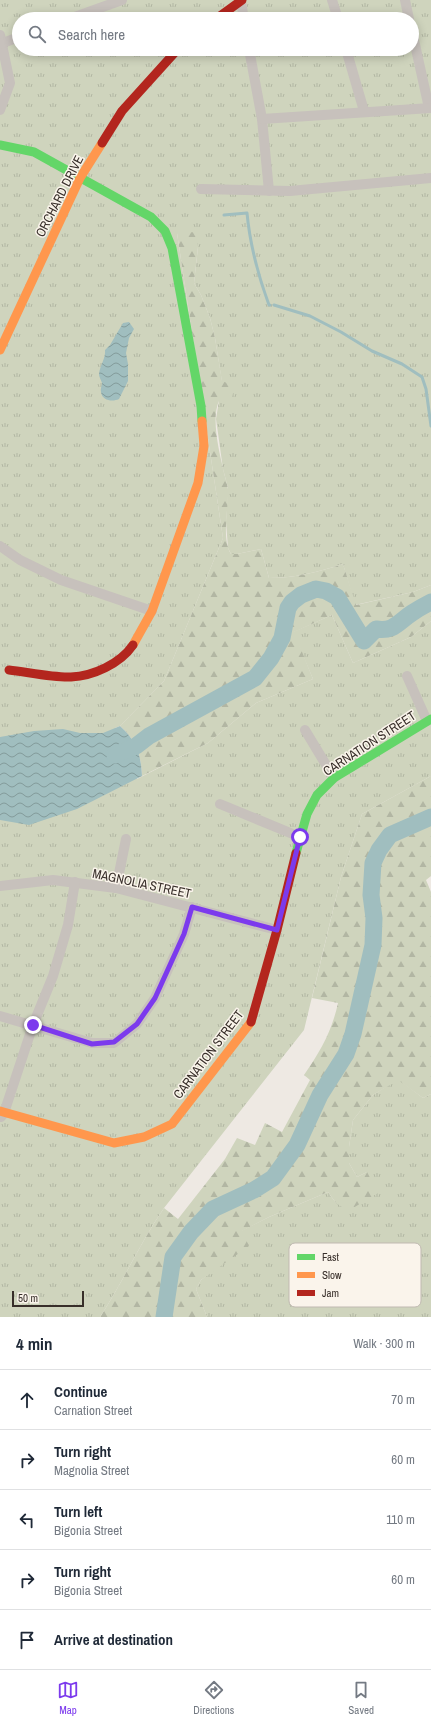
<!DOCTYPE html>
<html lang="en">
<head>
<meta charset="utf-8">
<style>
  :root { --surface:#fff; --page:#f6f6f7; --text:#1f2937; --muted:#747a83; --line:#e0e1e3; --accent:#7c3aed }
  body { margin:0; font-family:"Archivo Narrow",sans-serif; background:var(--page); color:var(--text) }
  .scale { position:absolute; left:12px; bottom:10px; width:72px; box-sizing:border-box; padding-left:4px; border:2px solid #382f2a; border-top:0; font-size:11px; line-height:14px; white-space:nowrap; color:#382f2a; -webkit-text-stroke:3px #faf4eb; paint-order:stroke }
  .stop { position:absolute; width:12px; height:12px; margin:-9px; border:3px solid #7c3aed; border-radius:50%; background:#fff }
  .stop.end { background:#7c3aed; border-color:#fff; box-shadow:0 1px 4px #0008 }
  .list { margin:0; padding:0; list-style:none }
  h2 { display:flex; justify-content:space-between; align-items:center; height:52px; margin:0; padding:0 16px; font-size:17px }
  h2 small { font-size:13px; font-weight:400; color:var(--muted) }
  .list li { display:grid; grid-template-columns:26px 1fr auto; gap:12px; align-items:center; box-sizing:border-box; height:60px; padding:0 16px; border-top:1px solid var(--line) }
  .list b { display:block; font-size:15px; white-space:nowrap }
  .list p { margin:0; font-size:13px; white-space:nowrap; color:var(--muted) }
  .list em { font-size:13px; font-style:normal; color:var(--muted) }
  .icon { flex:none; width:22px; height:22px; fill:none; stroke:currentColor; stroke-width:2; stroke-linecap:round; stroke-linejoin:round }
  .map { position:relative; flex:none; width:431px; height:1317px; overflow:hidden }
  .search { position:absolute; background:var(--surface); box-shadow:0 2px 10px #0003; left:12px; right:12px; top:12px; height:44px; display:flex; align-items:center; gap:10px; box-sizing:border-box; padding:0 14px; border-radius:22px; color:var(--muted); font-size:15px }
  .sheet { height:352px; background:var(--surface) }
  nav { display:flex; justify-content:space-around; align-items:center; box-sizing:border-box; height:56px; border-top:1px solid var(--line); background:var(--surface); font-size:11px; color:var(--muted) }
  nav a { display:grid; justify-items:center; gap:2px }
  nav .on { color:var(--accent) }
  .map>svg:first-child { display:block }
</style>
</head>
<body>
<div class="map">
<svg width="431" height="1317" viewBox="0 0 431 1317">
  <defs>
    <pattern id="grass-tufts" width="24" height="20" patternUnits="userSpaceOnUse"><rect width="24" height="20" fill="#cfd4bd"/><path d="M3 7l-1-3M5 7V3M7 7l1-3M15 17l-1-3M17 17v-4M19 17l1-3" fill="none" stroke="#b2b6a3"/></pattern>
    <pattern id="forest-firs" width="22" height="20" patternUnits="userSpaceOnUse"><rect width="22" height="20" fill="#cfd4bd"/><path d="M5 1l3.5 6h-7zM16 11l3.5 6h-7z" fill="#b2b6a3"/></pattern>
    <pattern id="water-waves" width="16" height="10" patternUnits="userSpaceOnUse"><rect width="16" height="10" fill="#a0bebf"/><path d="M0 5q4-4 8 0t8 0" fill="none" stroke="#839b9b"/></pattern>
  </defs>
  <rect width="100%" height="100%" fill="#eee9e3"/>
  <g fill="url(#grass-tufts)" fill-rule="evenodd">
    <path d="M0 0H431V585L413 592 355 605 343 564C318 572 295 578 269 578L261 549 237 554H231L228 548 226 522 228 488 223 469 216 419 222 382 215 338 210 318 201 295 194 283 198 247 177 233 223 538 164 681 120 726 115 728 137 779 208 743 256 703 313 679 293 632 332 615 353 663 411 637 431 621V776L362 814 341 877 304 1030 164 1208C140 1243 123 1282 100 1317H0ZM19 19H412V49H19Z"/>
    <path d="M398 1079 423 1098 431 1094V1317H207L196 1289 201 1280 212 1271 241 1231 269 1217 328 1192 336 1203 367 1172 357 1177 349 1163V1147L353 1120 373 1095Z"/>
  </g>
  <g fill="url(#forest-firs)">
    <path d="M196 232 198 247 194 283 201 295 210 318 215 338 222 381 235 386 231 400 219 401C211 418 219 451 223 468 224 475 227 482 228 489 229 508 221 537 231 554H237L261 549 269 578C295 578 318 572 343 564L356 605 413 592 431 585V621L411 637 353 663 332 615 294 632 313 679 256 703 208 743 142 776C141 755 137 741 120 726L164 681 223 538 177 233Z"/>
    <path d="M431 776V876L426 880 431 892V1094L423 1098 398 1080 373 1095 353 1120 349 1147V1163L357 1177 367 1172 378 1193 348 1211 336 1203 328 1192 269 1217 242 1231 249 1246 201 1280 196 1289 207 1317H100C123 1282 140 1243 164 1208L178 1219 225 1159 237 1138 255 1145 265 1123 282 1132 310 1080 304 1075C320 1052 332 1031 338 1003L312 998 341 877 362 814Z"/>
  </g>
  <g fill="url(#water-waves)">
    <path d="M129 322 134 329 129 338 126 353 128 364V381L119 399C113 402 102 401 101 392 100 389 102 386 102 383 101 380 99 377 99 374 100 365 106 358 105 350L110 345 123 323Z"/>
    <path d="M120 726C137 741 141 755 142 776L77 809 29 825 0 820V737L34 731 63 729 80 733H103Z"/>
  </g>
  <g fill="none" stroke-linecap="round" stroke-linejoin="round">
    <g stroke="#a0bebf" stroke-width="3">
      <path d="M224 215 247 213C250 245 258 275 269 305H270"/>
      <path d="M274 305 310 316 341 332 372 351 402 364 422 377 426 389 431 426"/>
    </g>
    <g stroke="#a0bebf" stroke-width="17">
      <path d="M115 755 136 746 149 736 255 678 271 658 282 638 288 608 292 602 301 595 316 589 326 591 337 597 364 641 376 629C394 632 398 622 412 613 418 609 425 605 431 602"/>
      <path d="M164 1317 173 1257 191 1232 213 1209 254 1190 273 1178 297 1145 320 1095 346 1054 353 1034 373 945 374 918 371 895 373 863 379 850 390 835 431 817"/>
    </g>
    <g stroke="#c7c1bc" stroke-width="10">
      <path d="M332 0 338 19"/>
      <path d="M405 0 409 19"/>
      <path d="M241 2 244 19"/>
      <path d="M69 19 122 0"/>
      <path d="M412 31 429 108"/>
      <path d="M0 35 10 83 0 110"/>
      <path d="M0 44 19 37"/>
      <path d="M249 49 262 119 269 191"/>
      <path d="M346 49 364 111"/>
      <path d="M262 119 431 108"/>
      <path d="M201 189 290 191 431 178"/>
      <path d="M0 546 20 560 61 580 152 611"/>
      <path d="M407 676 427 721"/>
      <path d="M305 730 334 778"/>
      <path d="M220 804 300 837"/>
      <path d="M0 886 53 880 116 888 277 930"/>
      <path d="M116 888 126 839"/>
      <path d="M0 1016 92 1043H114L137 1024 155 998 184 934 192 907"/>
      <path d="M1 1117 4 1113 33 1025 53 976 68 925 75 882"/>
    </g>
    <g stroke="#63d668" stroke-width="9">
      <path d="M0 145 34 152 151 217 165 231 172 248 201 406 202 421"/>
      <path d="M296 853 307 814 317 795 334 778 431 719"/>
    </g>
    <g stroke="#ff974d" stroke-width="9">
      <path d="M0 350 80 178 102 143"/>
      <path d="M133 645 152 611 198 483 204 446 202 421"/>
      <path d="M0 1111 114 1143 144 1137 172 1124 251 1022"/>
    </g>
    <g stroke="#b3261e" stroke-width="9">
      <path d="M216 19 242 0"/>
      <path d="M102 143 122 111 178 49"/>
      <path d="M9 670C27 672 54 678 71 677 93 676 120 664 133 645"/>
      <path d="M251 1022 277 930 296 853"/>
    </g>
  </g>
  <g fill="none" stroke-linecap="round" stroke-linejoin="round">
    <path stroke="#7c3aed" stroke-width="5" d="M33 1025 92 1044 114 1042 137 1024 155 998 184 934 192 907 277 930 300 837"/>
  </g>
  <g text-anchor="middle" stroke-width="3" stroke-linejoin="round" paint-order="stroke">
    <g font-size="13" fill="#382f2a" stroke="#faf4eb">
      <text transform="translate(59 196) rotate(-63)" y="5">ORCHARD DRIVE</text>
      <text transform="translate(369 743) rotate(-33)" y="5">CARNATION STREET</text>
      <text transform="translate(142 883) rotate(12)" y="5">MAGNOLIA STREET</text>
      <text transform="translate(208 1054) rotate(-53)" y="5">CARNATION STREET</text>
    </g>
  </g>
  <rect x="289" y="1243" width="132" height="64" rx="6" fill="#faf4eb" stroke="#c0b9b1" stroke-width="1"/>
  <rect x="297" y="1254" width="18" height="6" fill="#63d668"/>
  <rect x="297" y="1272" width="18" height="6" fill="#ff974d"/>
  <rect x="297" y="1290" width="18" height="6" fill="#b3261e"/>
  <g font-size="11" fill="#382f2a">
    <text x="322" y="1261">Fast</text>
    <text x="322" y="1279">Slow</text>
    <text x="322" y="1297">Jam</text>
  </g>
</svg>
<div class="scale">50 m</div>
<div class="stop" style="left:300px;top:837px"></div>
<div class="stop end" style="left:33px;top:1025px"></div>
<div class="search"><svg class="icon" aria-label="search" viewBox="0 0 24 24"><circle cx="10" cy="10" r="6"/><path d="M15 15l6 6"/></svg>Search here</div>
</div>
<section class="sheet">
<h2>4 min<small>Walk · 300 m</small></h2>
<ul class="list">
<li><svg class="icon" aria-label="ahead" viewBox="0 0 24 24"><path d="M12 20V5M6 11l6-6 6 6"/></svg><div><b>Continue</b><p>Carnation Street</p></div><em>70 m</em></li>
<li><svg class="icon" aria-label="right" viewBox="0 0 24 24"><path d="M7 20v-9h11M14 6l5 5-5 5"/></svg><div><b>Turn right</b><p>Magnolia Street</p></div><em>60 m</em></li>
<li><svg class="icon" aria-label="left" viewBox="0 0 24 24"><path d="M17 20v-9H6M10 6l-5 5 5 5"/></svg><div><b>Turn left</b><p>Bigonia Street</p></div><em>110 m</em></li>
<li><svg class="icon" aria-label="right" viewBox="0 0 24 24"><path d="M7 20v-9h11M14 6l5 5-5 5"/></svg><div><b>Turn right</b><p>Bigonia Street</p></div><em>60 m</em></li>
<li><svg class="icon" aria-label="arrive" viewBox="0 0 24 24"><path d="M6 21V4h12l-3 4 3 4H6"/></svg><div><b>Arrive at destination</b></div></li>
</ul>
</section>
<nav>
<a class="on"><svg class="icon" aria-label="map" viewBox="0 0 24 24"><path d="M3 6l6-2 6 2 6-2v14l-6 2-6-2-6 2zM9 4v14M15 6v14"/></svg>Map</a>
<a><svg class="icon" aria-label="directions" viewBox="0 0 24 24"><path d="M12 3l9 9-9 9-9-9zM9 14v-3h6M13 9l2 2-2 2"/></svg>Directions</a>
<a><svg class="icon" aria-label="saved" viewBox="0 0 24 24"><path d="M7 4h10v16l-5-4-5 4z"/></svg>Saved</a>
</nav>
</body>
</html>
